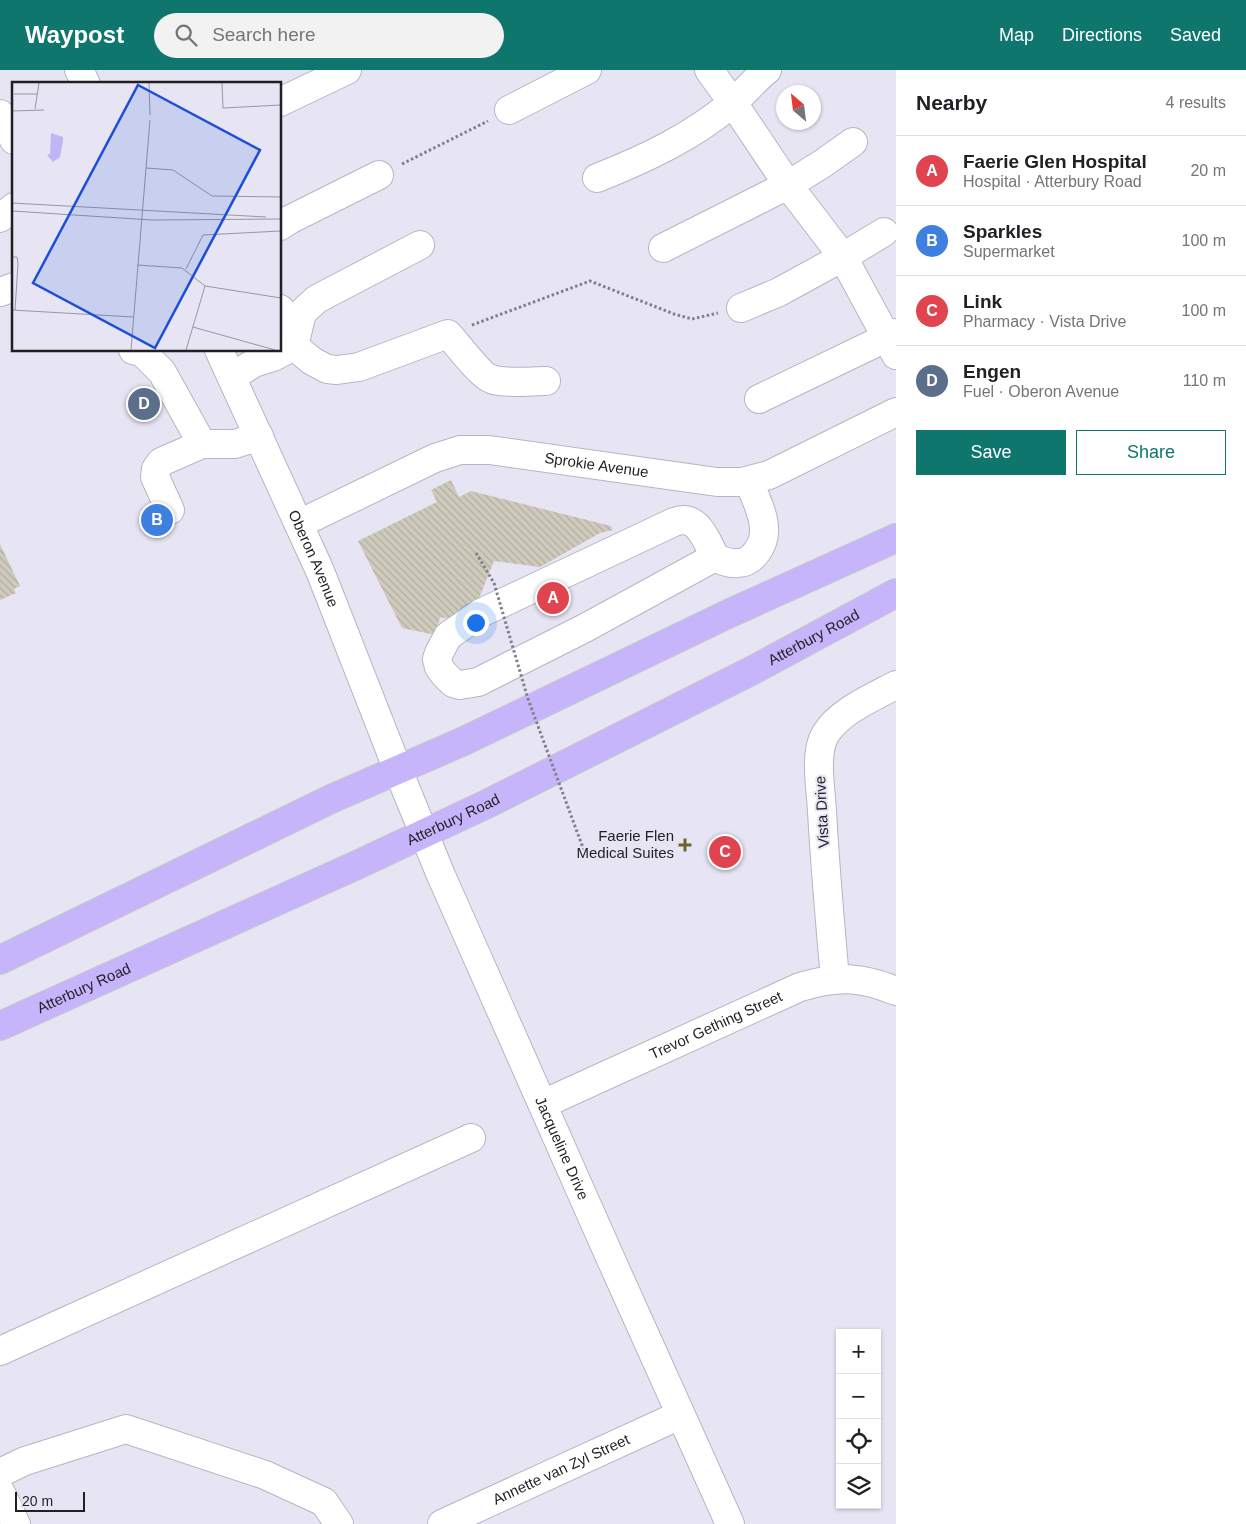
<!DOCTYPE html>
<html lang="en">
<head>
<meta charset="utf-8">
<style>
  :root { --surface:#fff; --page:#f2f2f2; --text:#202124; --muted:#757577; --line:#e0e0e0; --accent:#0f766e }
  body { margin:0; font-family:Helvetica,sans-serif; background:var(--page); color:var(--text) }
  .controls { position:absolute; right:15px; bottom:15px; display:grid; overflow:hidden; border-radius:0px; box-shadow:0 1px 4px #0004 }
  .controls button { width:45px; height:45px; display:grid; place-items:center; padding:0; border:0; border-bottom:1px solid var(--line); background:var(--surface); color:var(--text); font:25px sans-serif }
  .compass { position:absolute; left:776px; top:15px; width:45px; height:45px; border-radius:50%; background:var(--surface); box-shadow:0 1px 4px #0004; rotate:332deg }
  .scale { position:absolute; left:15px; bottom:12px; width:70px; box-sizing:border-box; padding-left:5px; border:2px solid #201f24; border-top:0; font-size:14px; line-height:18px; white-space:nowrap; color:#201f24; -webkit-text-stroke:4px #e7e5f4; paint-order:stroke }
  .you { position:absolute; left:475px; top:552px; width:18px; height:18px; margin:-12px; border:4px solid #fff; border-radius:50%; background:#1a73e8; box-shadow:0 0 0 8px #1a73e833 }
  .badge { display:grid; place-items:center; width:32px; height:32px; border-radius:50%; background:var(--accent); color:#fff; font-size:16px; font-weight:700 }
  .pin { position:absolute; translate:-50% -50%; border:2px solid #fff; box-shadow:0 1px 5px #0006 }
  .list { margin:0; padding:0; list-style:none }
  h2 { display:flex; justify-content:space-between; align-items:center; height:65px; margin:0; padding:0 20px; font-size:21px }
  h2 small { font-size:16px; font-weight:400; color:var(--muted) }
  .list li { display:grid; grid-template-columns:32px 1fr auto; gap:15px; align-items:center; box-sizing:border-box; height:70px; padding:0 20px; border-top:1px solid var(--line) }
  .list b { display:block; font-size:19px; white-space:nowrap }
  .list p { margin:0; font-size:16px; white-space:nowrap; color:var(--muted) }
  .list em { font-size:16px; font-style:normal; color:var(--muted) }
  .actions { display:flex; gap:10px; padding:15px 20px }
  .actions a { flex:1; padding:11px 0; border:1px solid var(--accent); border-radius:0px; text-align:center; font-size:18px; color:var(--accent) }
  .actions .main { background:var(--accent); color:#fff }
  .icon { flex:none; width:28px; height:28px; fill:none; stroke:currentColor; stroke-width:2; stroke-linecap:round; stroke-linejoin:round }
  .map { position:relative; flex:none; width:896px; height:1454px; overflow:hidden }
  header { display:flex; align-items:center; gap:30px; box-sizing:border-box; height:70px; padding:0 25px; background:var(--accent); color:#fff }
  header strong { font-size:24px }
  nav { display:flex; gap:28px; margin-inline-start:auto; font-size:18px }
  .search { width:350px; height:45px; background:var(--page); display:flex; align-items:center; gap:12px; box-sizing:border-box; padding:0 18px; border-radius:28px; color:var(--muted); font-size:19px }
  main { display:flex }
  aside { flex:1; background:var(--surface) }
  .map>svg:first-child { display:block }
</style>
</head>
<body>
<header>
<strong>Waypost</strong>
<div class="search"><svg class="icon" aria-label="search" viewBox="0 0 24 24"><circle cx="10" cy="10" r="6"/><path d="M15 15l6 6"/></svg>Search here</div>
<nav><a>Map</a><a>Directions</a><a>Saved</a></nav>
</header>
<main>
<div class="map">
<svg width="896" height="1454" viewBox="0 0 896 1454">
  <defs>
    <pattern id="building-back-hatch" width="6" height="6" patternUnits="userSpaceOnUse" patternTransform="scale(1.25)"><rect width="6" height="6" fill="#cecabc"/><path d="M-1 5l2 2M0 0l6 6M5-1l2 2" fill="none" stroke="#b1ada1"/></pattern>
  </defs>
  <rect width="100%" height="100%" fill="#e7e5f4"/>
  <g fill="url(#building-back-hatch)">
    <path d="M451 410 459 427 471 421 611 456 613 460 600 463 540 497 494 491 476 536 453 550 440 547 436 565 402 558 358 471 437 432 431 420Z"/>
    <path d="M0 474 20 516 14 519 16 523 0 530Z"/>
  </g>
  <g fill="none" stroke-linecap="round" stroke-linejoin="round">
    <g stroke="#b7b5c2" stroke-width="30">
      <g id="minor">
        <path d="M79 0 86 14"/>
        <path d="M709 0 733 33 788 115 843 187 896 285"/>
        <path d="M280 32 347 0"/>
        <path d="M509 40 587 0"/>
        <path d="M0 44 14 70"/>
        <path d="M597 108C645 89 692 67 731 34 744 24 754 10 767 0"/>
        <path d="M0 148 14 137"/>
        <path d="M280 156 289 150 379 105"/>
        <path d="M663 178 788 115 822 94 853 72"/>
        <path d="M0 222 14 217"/>
        <path d="M741 238 779 222 843 187 884 162"/>
        <path d="M280 239 294 276 312 291 327 299 337 300 359 297 448 264C457 274 481 306 491 309 505 314 531 311 546 311"/>
        <path d="M133 280 142 282 162 302 202 374H235L259 366"/>
        <path id="s1" d="M219 280 320 501 398 700 440 803 609 1185 730 1454"/>
        <path d="M232 307 254 293 273 287 294 276 302 243 307 238 317 229 420 175"/>
        <path d="M759 329 896 263"/>
        <path d="M170 440 155 407 156 399 161 392 202 374"/>
        <path id="s2" d="M299 454 435 388 460 380H489L717 412H742L769 405 896 342"/>
        <path d="M715 487C706 470 698 443 674 452L481 543 448 566 439 583 437 589 439 597 444 604 453 613 460 615 478 612 585 558 715 487C722 491 730 494 738 493 753 493 765 474 764 459 764 443 754 426 749 411"/>
        <path d="M835 909C830 853 825 797 822 741 821 719 814 684 825 665 838 642 873 627 896 615"/>
        <path id="s3" d="M543 1034 800 917C837 906 860 906 896 921"/>
        <path d="M0 1281 471 1068"/>
        <path d="M0 1403 25 1391 126 1359 265 1405 324 1432 339 1454"/>
        <path d="M0 1421 16 1454"/>
        <path id="s4" d="M442 1454 680 1345"/>
      </g>
    </g>
    <g stroke="#c9c9ca" stroke-width="30">
      <g id="major">
        <path d="M0 890 331 729 464 671 728 544 896 468"/>
        <path id="s5" d="M0 956 359 794 489 733 753 600 896 523"/>
      </g>
    </g>
    <g stroke="#81808a" stroke-width="3" stroke-dasharray="2.5 2.5" stroke-linecap="butt">
      <path d="M402 94 488 51"/>
      <path d="M472 255 590 211 674 244 692 249 718 243"/>
    </g>
    <use href="#minor" stroke="#fff" stroke-width="28"/>
    <use href="#major" stroke="#c6b5fa" stroke-width="28"/>
    <path stroke="#81808a" stroke-width="3" stroke-dasharray="2.5 2.5" stroke-linecap="butt" d="M476 483 494 513 528 629 586 786"/>
  </g>
  <path fill="#6f612e" stroke="#e7e5f4" stroke-width="2" d="M682.5 767.5h5v5h5v5h-5v5h-5v-5h-5v-5h5z"/>
  <g text-anchor="middle" stroke-width="4" stroke-linejoin="round" paint-order="stroke">
    <g font-size="15" fill="#201f24" stroke="#e7e5f4">
      <text dy="5" stroke="none"><textPath href="#s2" startOffset="315">Sprokie Avenue</textPath></text>
      <text dy="5" stroke="none"><textPath href="#s1" startOffset="229">Oberon Avenue</textPath></text>
      <text dy="5" stroke="none"><textPath href="#s5" startOffset="902">Atterbury Road</textPath></text>
      <text transform="translate(822 742) rotate(-93)" y="5">Vista Drive</text>
      <text dy="5" stroke="none"><textPath href="#s5" startOffset="498">Atterbury Road</textPath></text>
      <text dy="5" stroke="none"><textPath href="#s5" startOffset="92">Atterbury Road</textPath></text>
      <text dy="5" stroke="none"><textPath href="#s3" startOffset="190">Trevor Gething Street</textPath></text>
      <text dy="5" stroke="none"><textPath href="#s1" startOffset="869">Jacqueline Drive</textPath></text>
      <text dy="5" stroke="none"><textPath href="#s4" startOffset="131">Annette van Zyl Street</textPath></text>
    </g>
    <g font-size="15" fill="#201f24" stroke="#e7e5f4" text-anchor="end">
      <text x="674" y="771">Faerie Flen<tspan x="674" dy="17">Medical Suites</tspan></text>
    </g>
  </g>
  <g transform="translate(12 12)">
    <rect width="269" height="269" fill="#e7e5f4"/>
    <path d="M39 51 51 55V59L48 75 41 80 35 73 38 72Z" fill="#c1b5f6"/>
    <path fill="none" stroke="#9796a1" stroke-width="1" d="M137 1 138 33M210 1 211 26 269 23M2 12H25M23 27 27 1M0 29 32 28M134 86 161 88 200 114 269 115M0 121 254 135M0 129 140 138 269 137M0 175H5L6 182 3 228M125 183 170 186 193 204 269 216M174 187 191 153 269 149M0 228 121 235M181 245 263 268M119 268 138 38M174 268 193 204"/>
    <path fill="#1d4ed8" fill-opacity="0.15" stroke="#1d4ed8" stroke-width="2.5" d="M126 3 248 68 143 266 21 201Z"/>
    <rect width="269" height="269" fill="none" stroke="#201f24" stroke-width="2.5"/>
  </g>
</svg>
<div class="controls">
<button>+</button>
<button>−</button>
<button><svg class="icon" aria-label="locate" viewBox="0 0 24 24"><circle cx="12" cy="12" r="6"/><path d="M12 2v4M12 18v4M2 12h4M18 12h4"/></svg></button>
<button><svg class="icon" aria-label="layers" viewBox="0 0 24 24"><path d="M12 4l9 5-9 5-9-5zM3 14l9 5 9-5"/></svg></button>
</div>
<svg class="compass" viewBox="-18 -18 36 36"><path d="M0-13l5 13h-10z" fill="#e53935"/><path d="M0 13l5-13h-10z" fill="#757577"/></svg>
<div class="scale">20 m</div>
<div class="you"></div>
<div class="pin badge" style="left:553px;top:528px;background:#e0444e">A</div>
<div class="pin badge" style="left:157px;top:450px;background:#3f7fe0">B</div>
<div class="pin badge" style="left:725px;top:782px;background:#e0444e">C</div>
<div class="pin badge" style="left:144px;top:334px;background:#5c6f8a">D</div>
</div>
<aside>
<h2>Nearby<small>4 results</small></h2>
<ul class="list">
<li><span class="badge" style="background:#e0444e">A</span><div><b>Faerie Glen Hospital</b><p>Hospital · Atterbury Road</p></div><em>20 m</em></li>
<li><span class="badge" style="background:#3f7fe0">B</span><div><b>Sparkles</b><p>Supermarket</p></div><em>100 m</em></li>
<li><span class="badge" style="background:#e0444e">C</span><div><b>Link</b><p>Pharmacy · Vista Drive</p></div><em>100 m</em></li>
<li><span class="badge" style="background:#5c6f8a">D</span><div><b>Engen</b><p>Fuel · Oberon Avenue</p></div><em>110 m</em></li>
</ul>
<div class="actions"><a class="main">Save</a><a>Share</a></div>
</aside>
</main>
</body>
</html>
